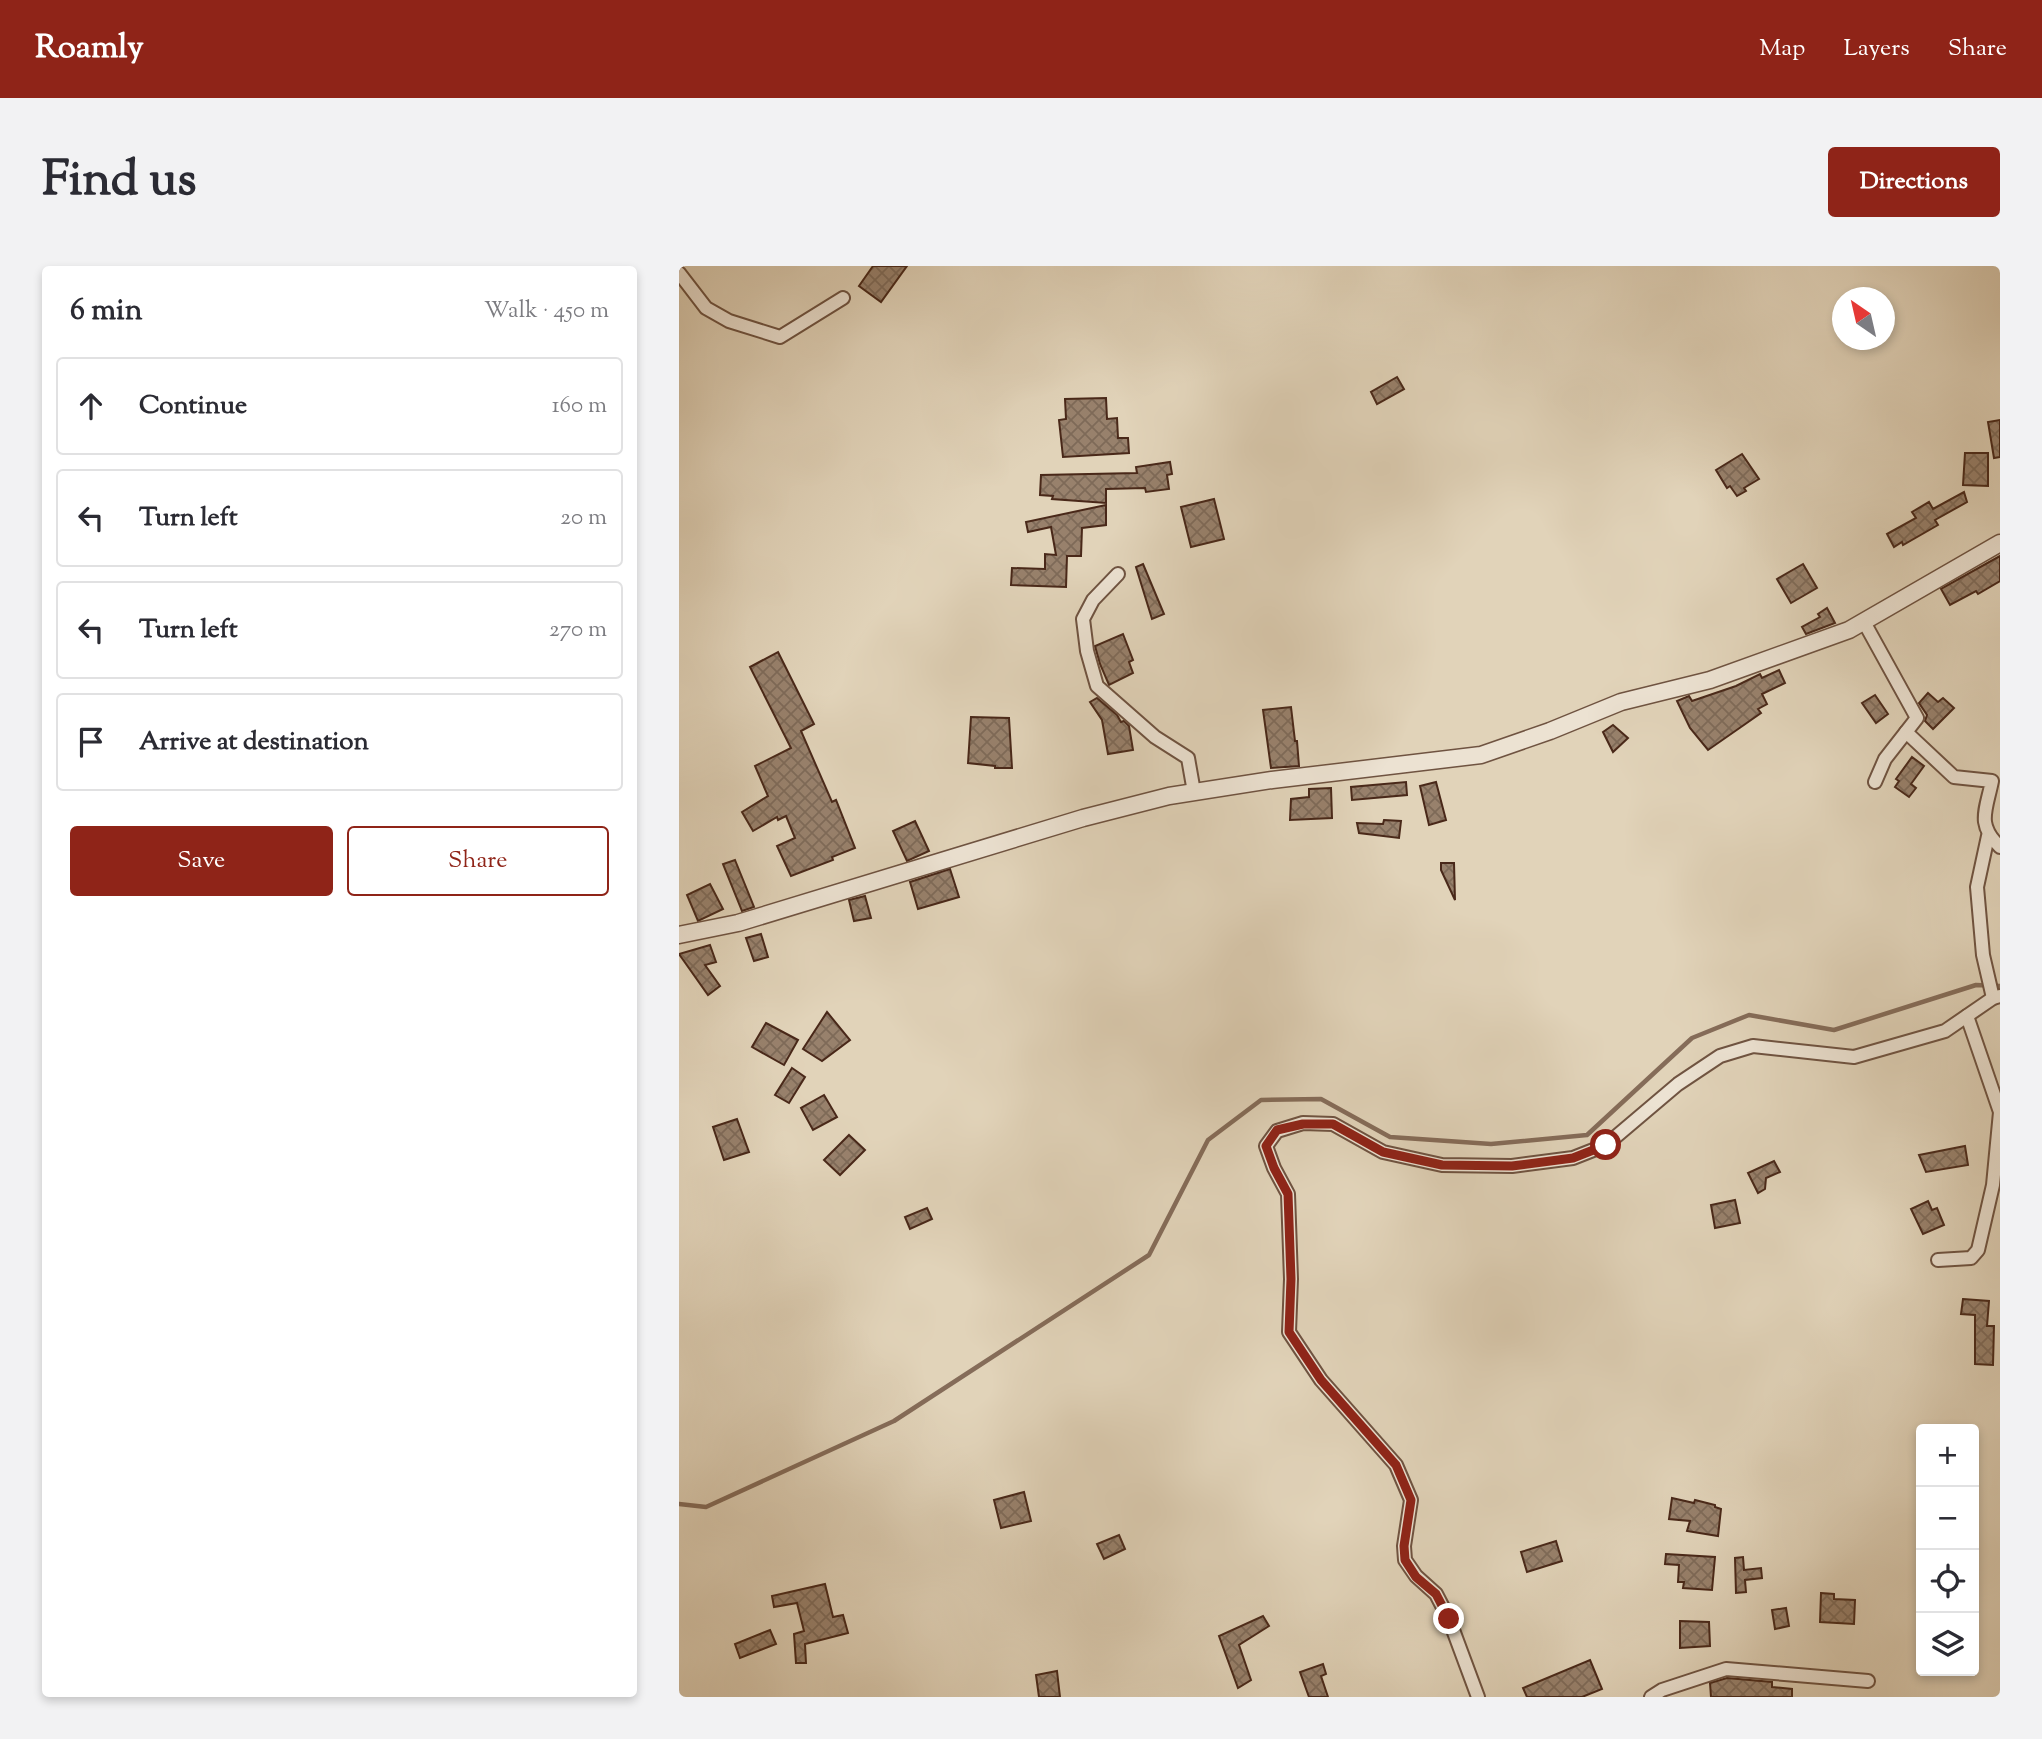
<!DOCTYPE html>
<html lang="en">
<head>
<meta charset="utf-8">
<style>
  :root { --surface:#fff; --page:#f2f2f3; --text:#2b2b33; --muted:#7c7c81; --line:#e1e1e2; --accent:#8f2418 }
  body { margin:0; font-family:"Sorts Mill Goudy",serif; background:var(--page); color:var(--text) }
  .controls { position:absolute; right:21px; bottom:21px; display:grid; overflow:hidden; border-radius:7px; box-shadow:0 4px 10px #0003 }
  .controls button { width:63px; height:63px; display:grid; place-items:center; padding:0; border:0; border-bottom:2px solid var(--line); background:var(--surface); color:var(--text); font:35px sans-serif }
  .compass { position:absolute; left:1153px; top:21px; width:63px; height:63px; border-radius:50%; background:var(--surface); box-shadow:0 4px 10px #0003; rotate:326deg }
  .stop { position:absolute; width:21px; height:21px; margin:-16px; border:5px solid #8f2418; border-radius:50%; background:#fff }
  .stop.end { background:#8f2418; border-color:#fff; box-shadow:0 2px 7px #0008 }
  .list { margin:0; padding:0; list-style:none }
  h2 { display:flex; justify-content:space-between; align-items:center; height:91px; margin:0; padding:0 28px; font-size:30px }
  h2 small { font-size:23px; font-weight:400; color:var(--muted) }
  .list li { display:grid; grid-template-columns:46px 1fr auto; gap:21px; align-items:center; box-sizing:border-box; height:98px; margin:0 14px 14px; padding:0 14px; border:2px solid var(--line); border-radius:7px }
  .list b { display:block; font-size:26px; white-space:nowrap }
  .list em { font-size:23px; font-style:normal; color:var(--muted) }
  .actions { display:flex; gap:14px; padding:21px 28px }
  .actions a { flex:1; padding:16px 0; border:2px solid var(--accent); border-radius:7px; text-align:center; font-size:24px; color:var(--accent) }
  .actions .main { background:var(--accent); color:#fff }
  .icon { flex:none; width:38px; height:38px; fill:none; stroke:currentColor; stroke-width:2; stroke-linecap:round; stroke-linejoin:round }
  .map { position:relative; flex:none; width:1321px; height:1431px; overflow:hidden; border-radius:7px }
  header { display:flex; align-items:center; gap:42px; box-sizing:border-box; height:98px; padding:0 35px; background:var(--accent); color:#fff }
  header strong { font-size:33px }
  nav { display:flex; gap:38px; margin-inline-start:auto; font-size:24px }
  .intro { display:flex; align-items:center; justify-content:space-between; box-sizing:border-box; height:168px; padding:0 42px }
  h1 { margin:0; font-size:49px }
  .button { padding:18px 32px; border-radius:7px; background:var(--accent); color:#fff; font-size:24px; font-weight:700 }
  main { display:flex; gap:42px; padding:0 42px }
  aside { flex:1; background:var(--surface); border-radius:7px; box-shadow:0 4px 10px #0003 }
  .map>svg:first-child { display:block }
</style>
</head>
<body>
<header>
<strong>Roamly</strong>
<nav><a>Map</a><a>Layers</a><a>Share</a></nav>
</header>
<div class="intro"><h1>Find us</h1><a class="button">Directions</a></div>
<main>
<aside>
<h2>6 min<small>Walk · 450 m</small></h2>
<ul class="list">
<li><svg class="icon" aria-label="ahead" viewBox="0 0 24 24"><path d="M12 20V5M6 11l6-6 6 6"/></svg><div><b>Continue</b></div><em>160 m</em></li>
<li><svg class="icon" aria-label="left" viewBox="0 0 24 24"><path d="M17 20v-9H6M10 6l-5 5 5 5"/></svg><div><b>Turn left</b></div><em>20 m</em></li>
<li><svg class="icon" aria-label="left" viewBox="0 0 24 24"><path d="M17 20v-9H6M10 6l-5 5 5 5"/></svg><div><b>Turn left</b></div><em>270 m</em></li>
<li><svg class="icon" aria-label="arrive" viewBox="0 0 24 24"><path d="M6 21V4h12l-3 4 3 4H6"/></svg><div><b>Arrive at destination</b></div></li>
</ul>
<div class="actions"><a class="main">Save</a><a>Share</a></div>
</aside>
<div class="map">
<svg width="1321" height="1431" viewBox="0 0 1321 1431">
  <defs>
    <pattern id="building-cross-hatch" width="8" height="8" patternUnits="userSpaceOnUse" patternTransform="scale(1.75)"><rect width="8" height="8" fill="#98816c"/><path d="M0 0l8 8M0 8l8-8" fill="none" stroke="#7e6a58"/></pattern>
  </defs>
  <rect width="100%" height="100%" fill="#e1d3b9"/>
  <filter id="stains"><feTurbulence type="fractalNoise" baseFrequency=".00286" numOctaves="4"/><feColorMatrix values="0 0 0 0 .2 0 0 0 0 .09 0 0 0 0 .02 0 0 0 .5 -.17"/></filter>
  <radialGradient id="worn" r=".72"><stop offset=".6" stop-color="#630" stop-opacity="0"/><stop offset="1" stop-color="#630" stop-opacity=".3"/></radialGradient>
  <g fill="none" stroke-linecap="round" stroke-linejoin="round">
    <path stroke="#856c59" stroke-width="4.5" d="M0 1238 27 1241 215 1155 470 989 529 874 582 834 642 833 711 871 812 878 908 869 1013 772 1070 749 1155 764 1297 719 1321 720"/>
  </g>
  <g fill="url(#building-cross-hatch)" stroke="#492819" stroke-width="2">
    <path d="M194 0H228L202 36 180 20Z"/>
    <path d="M718 111 725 123 698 138 692 126Z"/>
    <path d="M427 132 428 153 438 152 439 172H449L450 187 384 191 380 154 387 153 386 133Z"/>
    <path d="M1321 154V191L1315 192 1309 156Z"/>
    <path d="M1286 187H1309V220L1284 219Z"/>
    <path d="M1063 188 1080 213 1065 222 1067 225 1058 230 1051 220 1048 222 1037 204Z"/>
    <path d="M491 196 493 208 488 209 490 223 467 226 466 222 427 223V237L373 233 374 230 361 229 362 209 458 207 457 201Z"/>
    <path d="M1285 226 1288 236 1256 254 1259 259 1224 279 1223 276 1215 281 1208 268 1237 252 1233 246 1250 236 1254 243Z"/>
    <path d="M535 233 545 273 512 281 502 241Z"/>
    <path d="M427 239V259L403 262 402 290H388L387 321 332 319 333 302 366 303V288L377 289 372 261 349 266 347 256Z"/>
    <path d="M1321 290V315L1299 328 1297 325 1271 339 1262 323Z"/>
    <path d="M464 298 485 348 473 353 457 301Z"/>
    <path d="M1124 298 1138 322 1112 337 1098 313Z"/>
    <path d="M1148 342 1156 357 1127 368 1123 361 1141 351 1139 348Z"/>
    <path d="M444 368 454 394 450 396 454 407 430 419 421 398 416 380Z"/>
    <path d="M99 386 135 458 122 465 153 536 157 534 176 582 153 591 154 594 112 610 98 580 116 572 107 550 99 554 98 551 74 565 63 546 89 530 76 500 112 482 71 401Z"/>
    <path d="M1100 404 1106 417 1083 428 1088 438 1079 443 1082 447 1029 484 1011 462 998 435 1010 430 1013 435 1057 420 1081 408 1083 412Z"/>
    <path d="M1249 427 1259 436 1264 432 1275 442 1254 463 1246 455 1248 449 1240 437Z"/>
    <path d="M1196 429 1209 448 1197 457 1183 437Z"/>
    <path d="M418 432 438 449 442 456 445 455 450 460 454 484 429 488 423 454 411 436Z"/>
    <path d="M612 441 616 475H618L620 500 592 502 584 444Z"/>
    <path d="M292 451 330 452 333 502H316V500L289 497Z"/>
    <path d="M934 459 949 472 934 486 924 466Z"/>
    <path d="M1233 491 1245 500 1232 518 1237 522 1230 531 1216 521 1220 515 1217 513Z"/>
    <path d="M727 516 728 529 673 534 672 521Z"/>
    <path d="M757 516 767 554 750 559 741 520Z"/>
    <path d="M652 522 653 552 611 554 612 533 630 531V523Z"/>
    <path d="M705 554 722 555 720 572 680 567 678 557 704 558Z"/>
    <path d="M236 555 250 585 228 595 214 565Z"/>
    <path d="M56 594 75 641 63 645 44 598Z"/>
    <path d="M762 597H775L776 634 762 604Z"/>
    <path d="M271 603 280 631 239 643 231 616Z"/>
    <path d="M31 618 44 643 19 655 8 629Z"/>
    <path d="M186 630 192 652 175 655 170 634Z"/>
    <path d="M82 668 89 691 75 695 67 672Z"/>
    <path d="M31 679 37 696 26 699 41 720 29 729 0 688Z"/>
    <path d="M148 746 171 774 143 795 124 783Z"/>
    <path d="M87 757 119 774 105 799 73 781Z"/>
    <path d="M113 802 126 811 110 837 96 829Z"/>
    <path d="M145 829 158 851 134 864 122 842Z"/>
    <path d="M58 853 70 886 45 894 34 861Z"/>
    <path d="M170 869 186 884 161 909 145 894Z"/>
    <path d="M1286 880 1289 899 1247 906 1240 889Z"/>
    <path d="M1095 895 1101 906 1087 912 1086 923 1079 927 1069 907Z"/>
    <path d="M1056 934 1061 957 1036 962 1032 939Z"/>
    <path d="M1249 935 1253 944 1258 942 1265 959 1244 968 1232 943Z"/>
    <path d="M248 942 253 953 231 963 226 951Z"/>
    <path d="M1284 1033 1310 1035 1308 1060H1315L1314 1099 1296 1098V1049L1282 1048Z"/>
    <path d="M345 1226 352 1255 322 1262 315 1234Z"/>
    <path d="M993 1232 1015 1237 1016 1234 1036 1239V1241L1042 1243 1039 1270 1008 1265 1011 1255 990 1253Z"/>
    <path d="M440 1269 446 1283 425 1293 418 1278Z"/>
    <path d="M877 1275 883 1295 848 1306 842 1286Z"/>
    <path d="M987 1288 1036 1291 1033 1324 1004 1322 1005 1316H999L1000 1299 986 1298Z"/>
    <path d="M1064 1291 1065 1304 1082 1302 1083 1312 1066 1314 1067 1326 1057 1327 1056 1292Z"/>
    <path d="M146 1318 154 1351 164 1349 169 1367 126 1378 127 1397H117L115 1368 125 1365 118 1337 95 1341 93 1330Z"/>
    <path d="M1142 1327 1155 1328V1333L1176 1334 1175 1358 1141 1356Z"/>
    <path d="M1107 1342 1110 1360 1096 1363 1093 1344Z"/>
    <path d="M584 1350 590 1360 560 1379 572 1414 559 1422 540 1370Z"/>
    <path d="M1001 1355 1030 1356 1031 1380 1001 1382Z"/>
    <path d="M91 1364 97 1378 61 1392 56 1378Z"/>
    <path d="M911 1394 923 1423 903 1431H848L844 1422Z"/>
    <path d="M644 1398 647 1408 642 1410 649 1431H630L621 1406Z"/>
    <path d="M378 1405 381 1431H360L357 1409Z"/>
    <path d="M1048 1412 1093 1416V1421L1113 1423V1431H1032L1031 1417Z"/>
  </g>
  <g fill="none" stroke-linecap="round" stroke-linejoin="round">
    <g stroke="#6f5341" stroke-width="16">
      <g id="minor">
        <path d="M0 7 27 42 50 55 101 71 164 32"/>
        <path d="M439 308 414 334 404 353 408 385 418 420 476 471 509 492 515 526"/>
        <path d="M1185 356 1238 452 1206 493 1196 516"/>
        <path d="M1227 466 1275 511 1313 515C1307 545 1297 558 1321 581"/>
        <path d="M1309 570 1298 621 1304 689 1314 732"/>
        <path d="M1259 994 1292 992 1299 984 1314 919 1321 846 1288 750"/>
        <path d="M799 1431 770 1353 757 1328 737 1310 726 1294 725 1280 732 1234 717 1199 642 1114 610 1066 612 1013 609 928 595 902 587 880 598 865 624 857 654 858 704 886 763 899 833 900 894 892 927 879 999 818 1041 790 1074 780 1175 791 1266 765 1314 732 1321 730"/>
        <path d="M972 1431 983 1424 1047 1403 1189 1415"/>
      </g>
    </g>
    <g stroke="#6f5341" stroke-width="19">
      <path id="tertiary" d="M0 669 59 657 404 552 490 530 593 514 802 489 871 465 942 436 1031 414 1170 364 1321 277"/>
    </g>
    <use href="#minor" stroke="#ece2d2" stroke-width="12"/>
    <use href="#tertiary" stroke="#ece2d2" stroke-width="16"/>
  </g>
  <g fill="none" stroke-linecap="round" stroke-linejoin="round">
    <path stroke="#8f2418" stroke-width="9" d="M770 1353 757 1328 737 1311 726 1294 725 1280 732 1234 717 1199 642 1114 610 1066 612 1013 609 928 595 902 587 880 598 864 624 858H654L704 886 763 899 833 900 894 892 927 879"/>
  </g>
  <rect width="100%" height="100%" filter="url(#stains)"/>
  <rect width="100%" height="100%" fill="url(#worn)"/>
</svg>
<div class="controls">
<button>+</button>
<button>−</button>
<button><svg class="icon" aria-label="locate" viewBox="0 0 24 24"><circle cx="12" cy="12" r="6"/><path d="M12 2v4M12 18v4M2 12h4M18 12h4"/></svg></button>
<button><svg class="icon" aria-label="layers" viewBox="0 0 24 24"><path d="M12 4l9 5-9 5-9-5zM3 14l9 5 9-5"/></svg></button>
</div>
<svg class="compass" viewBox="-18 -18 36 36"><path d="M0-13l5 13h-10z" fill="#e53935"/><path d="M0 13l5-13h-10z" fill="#7c7c81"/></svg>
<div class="stop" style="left:927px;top:879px"></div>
<div class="stop end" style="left:770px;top:1353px"></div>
</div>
</main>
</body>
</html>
